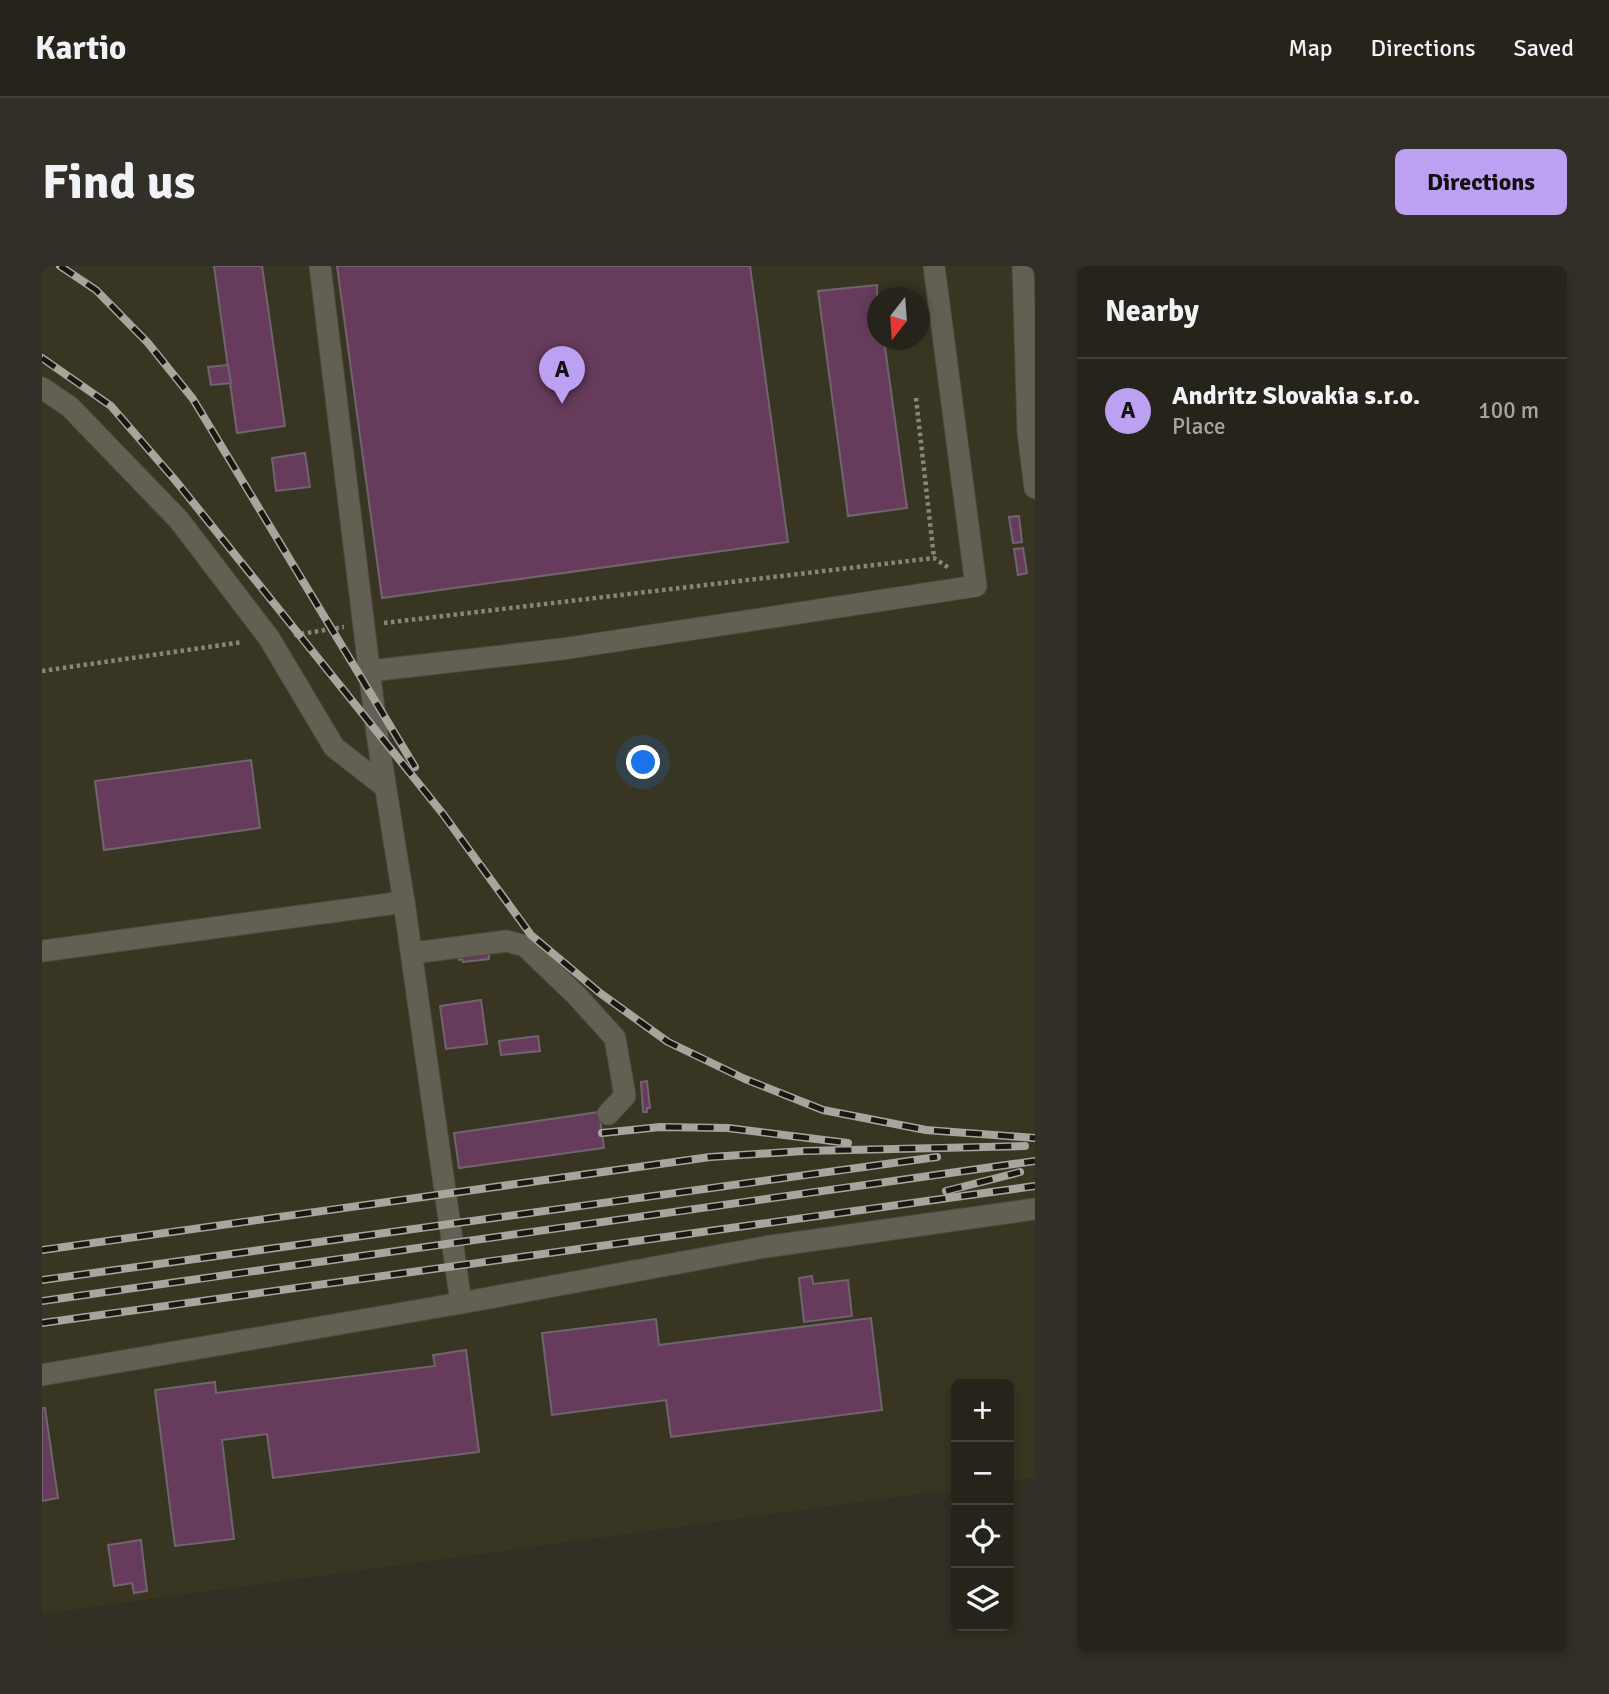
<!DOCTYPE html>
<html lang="en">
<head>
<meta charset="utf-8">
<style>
  :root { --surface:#26231b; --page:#322f28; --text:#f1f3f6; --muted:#a4a4a3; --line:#42403a; --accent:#bca0f2 }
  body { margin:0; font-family:Signika,sans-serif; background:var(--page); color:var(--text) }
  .controls { position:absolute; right:21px; bottom:21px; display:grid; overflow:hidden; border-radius:10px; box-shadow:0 4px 10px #0003 }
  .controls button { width:63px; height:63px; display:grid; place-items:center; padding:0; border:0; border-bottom:2px solid var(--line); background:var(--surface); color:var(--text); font:35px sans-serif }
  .compass { position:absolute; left:825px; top:21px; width:63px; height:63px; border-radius:50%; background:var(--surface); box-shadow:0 4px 10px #0003; rotate:197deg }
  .you { position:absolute; left:602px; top:497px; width:24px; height:24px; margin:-18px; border:5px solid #fff; border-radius:50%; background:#1a73e8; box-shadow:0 0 0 10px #1a73e833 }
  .badge { display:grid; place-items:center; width:46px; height:46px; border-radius:50%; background:var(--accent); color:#111; font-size:23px; font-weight:700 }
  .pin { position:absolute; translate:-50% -58px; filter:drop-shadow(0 2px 4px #0008) }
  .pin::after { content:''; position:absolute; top:37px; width:24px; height:21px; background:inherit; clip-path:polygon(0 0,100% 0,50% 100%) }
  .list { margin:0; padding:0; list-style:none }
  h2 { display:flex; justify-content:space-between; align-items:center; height:91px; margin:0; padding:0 28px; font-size:30px }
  h2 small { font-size:23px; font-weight:400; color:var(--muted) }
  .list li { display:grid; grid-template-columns:46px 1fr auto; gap:21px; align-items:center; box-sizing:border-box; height:105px; padding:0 28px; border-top:2px solid var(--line) }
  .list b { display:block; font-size:26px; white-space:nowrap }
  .list p { margin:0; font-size:23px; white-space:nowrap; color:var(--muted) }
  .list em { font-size:23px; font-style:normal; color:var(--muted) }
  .icon { flex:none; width:38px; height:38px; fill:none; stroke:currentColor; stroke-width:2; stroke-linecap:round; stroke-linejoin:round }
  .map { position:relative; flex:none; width:993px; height:1386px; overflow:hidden; border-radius:10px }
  header { display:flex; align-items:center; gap:42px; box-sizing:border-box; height:98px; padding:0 35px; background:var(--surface); border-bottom:2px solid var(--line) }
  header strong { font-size:33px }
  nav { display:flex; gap:38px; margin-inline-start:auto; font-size:24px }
  .intro { display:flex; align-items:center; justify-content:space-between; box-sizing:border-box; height:168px; padding:0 42px }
  h1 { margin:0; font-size:49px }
  .button { padding:18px 32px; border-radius:10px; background:var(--accent); color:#111; font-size:24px; font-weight:700 }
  main { display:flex; gap:42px; padding:0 42px }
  aside { flex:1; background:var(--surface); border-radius:10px; box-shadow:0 4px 10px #0003 }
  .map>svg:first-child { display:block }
</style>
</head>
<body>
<header>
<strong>Kartio</strong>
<nav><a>Map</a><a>Directions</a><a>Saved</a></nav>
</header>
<div class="intro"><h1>Find us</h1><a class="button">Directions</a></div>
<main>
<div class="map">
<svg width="993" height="1386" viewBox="0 0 993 1386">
  <rect width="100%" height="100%" fill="#322f24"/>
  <path fill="#393523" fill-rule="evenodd" d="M0 0H993V1212L967 1215V1118H914V1223L0 1348ZM836 32H878V74H836Z"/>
  <g fill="#663b5c" stroke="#70656d" stroke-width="2">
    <path d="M172 0H220L243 160 195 167Z"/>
    <path d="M295 0H708L746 276 340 332Z"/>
    <path d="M835 19 836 74H842L865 242 806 250 776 25Z"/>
    <path d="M186 99 189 117 169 119 166 101Z"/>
    <path d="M263 187 268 221 234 225 230 192Z"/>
    <path d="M977 250 980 276 971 277 967 251Z"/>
    <path d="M981 282 985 307 976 309 972 283Z"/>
    <path d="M209 494 218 562 62 584 53 515Z"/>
    <path d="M447 687V693L421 696 420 693 417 694 416 690Z"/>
    <path d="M439 734 445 778 404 783 398 740Z"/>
    <path d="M496 770 498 785 459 789 457 775Z"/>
    <path d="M605 815 608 842H605V846H601L599 816Z"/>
    <path d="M557 846 562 882 417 902 412 867Z"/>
    <path d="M770 1010 771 1018 806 1014 810 1050 762 1056 757 1012Z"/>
    <path d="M829 1052 840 1144 629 1171 624 1134 510 1149 500 1067 614 1053 617 1079Z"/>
    <path d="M424 1084 437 1186 231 1212 225 1168 180 1174 192 1273 133 1280 113 1124 173 1116 174 1127 393 1100 391 1089Z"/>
    <path d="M0 1142H3L16 1232 0 1235Z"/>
    <path d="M99 1274 105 1325 92 1327 90 1317 72 1320 66 1279Z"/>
  </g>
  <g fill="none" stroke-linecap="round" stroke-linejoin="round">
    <g stroke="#4c4a40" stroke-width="23">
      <g id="minor">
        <path d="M278 0 335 468 362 636"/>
        <path d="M981 0 986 166 993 222"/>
        <path d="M0 122 28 141 137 254 227 372 292 481 343 521"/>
        <path d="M328 405 520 383 934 320 892 0"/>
        <path d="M0 685 362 636 419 1037 723 981 993 943"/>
        <path d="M371 687 465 675 483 680 535 730 573 772 583 830 566 848"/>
        <path d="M0 1109 419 1037"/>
      </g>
    </g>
    <g stroke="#88867c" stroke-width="4.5" stroke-dasharray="3.5 3.5" stroke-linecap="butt">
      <path d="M874 132 892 292"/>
      <path d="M342 357 892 292 907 302"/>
      <path d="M252 369 302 361"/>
      <path d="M0 405 201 376"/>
    </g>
    <use href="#minor" stroke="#636053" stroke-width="21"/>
    <g stroke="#a7a69c" stroke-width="8">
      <g id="rail">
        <path d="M18 0 54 24 106 77 151 133 373 501"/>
        <path d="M0 92 69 140 133 214 401 548 489 669 558 727 626 776 703 813 781 844 884 864 993 872"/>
        <path d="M560 867 618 861 686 862 806 877"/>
        <path d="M904 925 978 906"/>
        <path d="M0 984 668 891 762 885 983 880"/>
        <path d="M0 1014 895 891"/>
        <path d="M0 1035 993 895"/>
        <path d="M0 1057 993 920"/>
      </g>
    </g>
    <use href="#rail" stroke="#181712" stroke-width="5" stroke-dasharray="16" stroke-linecap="butt"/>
  </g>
</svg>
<div class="controls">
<button>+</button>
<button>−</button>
<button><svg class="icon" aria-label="locate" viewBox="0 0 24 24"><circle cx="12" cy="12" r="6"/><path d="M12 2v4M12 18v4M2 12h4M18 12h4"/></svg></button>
<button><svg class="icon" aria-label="layers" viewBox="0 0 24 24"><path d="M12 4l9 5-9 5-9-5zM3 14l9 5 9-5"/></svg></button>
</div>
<svg class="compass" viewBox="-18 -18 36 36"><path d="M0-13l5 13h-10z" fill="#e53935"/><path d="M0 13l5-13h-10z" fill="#a4a4a3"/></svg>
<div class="you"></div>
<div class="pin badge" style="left:520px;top:138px">A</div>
</div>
<aside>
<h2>Nearby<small></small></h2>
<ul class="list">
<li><span class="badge">A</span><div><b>Andritz Slovakia s.r.o.</b><p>Place</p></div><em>100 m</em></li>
</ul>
</aside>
</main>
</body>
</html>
